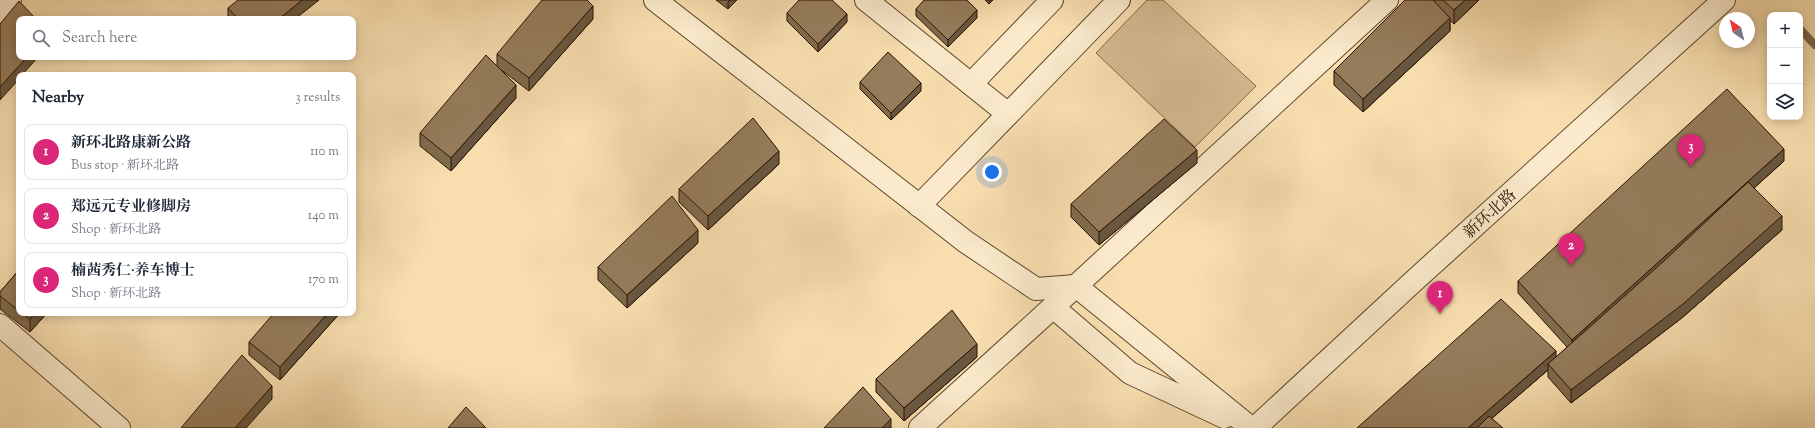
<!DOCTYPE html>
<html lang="en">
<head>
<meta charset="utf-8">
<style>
  :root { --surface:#fff; --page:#f2f2f3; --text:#1f2937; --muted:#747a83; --line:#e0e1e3; --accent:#db2777 }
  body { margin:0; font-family:"Sorts Mill Goudy","Noto Serif SC",serif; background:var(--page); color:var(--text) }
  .controls { position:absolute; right:12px; top:12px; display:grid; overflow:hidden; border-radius:8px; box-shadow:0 2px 10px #0003 }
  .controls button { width:36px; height:36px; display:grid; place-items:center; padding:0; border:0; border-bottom:1px solid var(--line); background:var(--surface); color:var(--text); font:20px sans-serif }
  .compass { position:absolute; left:1719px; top:12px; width:36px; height:36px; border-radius:50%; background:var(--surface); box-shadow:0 2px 10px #0003; rotate:325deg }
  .you { position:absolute; left:992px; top:172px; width:14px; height:14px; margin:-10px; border:3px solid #fff; border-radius:50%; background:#1a73e8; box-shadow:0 0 0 6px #1a73e833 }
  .badge { display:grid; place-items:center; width:26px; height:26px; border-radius:50%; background:var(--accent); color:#fff; font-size:13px; font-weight:700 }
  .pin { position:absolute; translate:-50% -33px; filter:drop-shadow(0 1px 2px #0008) }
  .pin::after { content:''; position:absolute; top:21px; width:14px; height:12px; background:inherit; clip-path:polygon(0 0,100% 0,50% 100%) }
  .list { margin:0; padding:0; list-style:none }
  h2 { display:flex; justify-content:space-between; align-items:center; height:52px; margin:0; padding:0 16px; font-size:17px }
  h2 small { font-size:13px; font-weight:400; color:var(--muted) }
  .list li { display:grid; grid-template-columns:26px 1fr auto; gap:12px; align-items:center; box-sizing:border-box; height:56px; margin:0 8px 8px; padding:0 8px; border:1px solid var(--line); border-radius:8px }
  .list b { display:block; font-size:15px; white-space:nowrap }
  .list p { margin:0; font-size:13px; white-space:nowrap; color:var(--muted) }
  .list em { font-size:13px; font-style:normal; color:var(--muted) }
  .icon { flex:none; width:22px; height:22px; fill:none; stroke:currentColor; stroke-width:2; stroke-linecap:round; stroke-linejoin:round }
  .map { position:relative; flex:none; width:1815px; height:428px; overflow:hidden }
  .search { position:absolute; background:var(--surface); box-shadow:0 2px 10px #0003; left:16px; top:16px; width:340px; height:44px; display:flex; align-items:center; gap:10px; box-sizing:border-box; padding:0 14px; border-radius:8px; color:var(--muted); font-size:15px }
  .panel { position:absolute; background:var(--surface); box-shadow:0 2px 10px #0003; left:16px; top:72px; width:340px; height:244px; border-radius:8px }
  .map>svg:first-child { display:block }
</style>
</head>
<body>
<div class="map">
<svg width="1815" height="428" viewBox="0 0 1815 428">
  <rect width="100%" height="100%" fill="#f8deaf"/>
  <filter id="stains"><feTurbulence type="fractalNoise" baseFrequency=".005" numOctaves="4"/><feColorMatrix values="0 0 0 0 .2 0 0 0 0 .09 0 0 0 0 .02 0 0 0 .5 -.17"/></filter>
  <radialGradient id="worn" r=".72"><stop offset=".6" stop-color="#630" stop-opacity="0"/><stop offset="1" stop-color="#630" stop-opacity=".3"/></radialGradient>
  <path fill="#d5bb91" stroke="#7f6648" d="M1147 0H1163L1256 86 1195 147 1096 53Z"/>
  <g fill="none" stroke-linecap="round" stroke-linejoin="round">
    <path stroke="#7b6346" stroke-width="8" d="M1800 29 1815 45"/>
    <g stroke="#5d452c" stroke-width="24">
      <g id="minor">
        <path d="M655 0 966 242 1036 289 1076 286 1251 428"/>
        <path d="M866 0 1008 114"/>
        <path d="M0 14 10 0"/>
        <path d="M971 84 1052 0"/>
        <path d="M919 206 1119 0"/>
        <path d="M1053 307 1387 0"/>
        <path d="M0 325 119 428"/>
        <path d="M920 428 1053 307 1130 373 1224 417"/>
      </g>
    </g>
    <g stroke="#5d452c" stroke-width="24">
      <path id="tertiary" d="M1255 428 1416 279 1724 0"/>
    </g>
    <use href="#minor" stroke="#faeacb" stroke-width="22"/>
    <use href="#tertiary" stroke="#faeacb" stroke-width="22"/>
  </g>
  <g fill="#806b4e" stroke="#291200">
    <path d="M716 0H737L728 9Z"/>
    <path d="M985 0H993L989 4Z"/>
    <path d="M1405 0H1479L1454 24 1450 20V31L1363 112 1334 85V71Z"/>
    <path d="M228 8 295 19H228Z"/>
    <path d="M916 9 977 18 948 47 916 16Z"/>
    <path d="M787 13 847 22 818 52 787 21Z"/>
    <path d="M593 19 529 91 500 69 516 98 451 171 420 146V133L497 66V54Z"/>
    <path d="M860 82 921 91 891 120 860 89Z"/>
    <path d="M1784 161 1754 188 1782 230 1683 317 1571 403 1548 377V370L1492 418 1357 428 1556 358 1567 347 1518 293V281Z"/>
    <path d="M1197 163 1099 245 1071 217V204Z"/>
    <path d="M779 164 708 230 679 202V189Z"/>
    <path d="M698 243 627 308 598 280V267Z"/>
    <path d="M19 270V313H47L30 332 0 309V292Z"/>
    <path d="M340 313 280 380 249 355V342Z"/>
    <path d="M977 357 904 421 876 392V379Z"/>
  </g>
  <g fill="#685740" stroke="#291200">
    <path d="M302 0H319L295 19H279Z"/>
    <path d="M730 0H737L728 9V2Z"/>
    <path d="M989 0H993L989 4Z"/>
    <path d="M1465 0H1479L1454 24V10Z"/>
    <path d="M593 6V19L529 91V78Z"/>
    <path d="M977 10V18L948 47V40Z"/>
    <path d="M847 14V22L818 52V44Z"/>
    <path d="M1450 18V31L1363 112V99Z"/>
    <path d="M27 57H38L22 75H19V79L0 100V87Z"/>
    <path d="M921 83V91L891 120V113Z"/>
    <path d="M516 85V98L451 171V158Z"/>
    <path d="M1784 149V161L1572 352V340Z"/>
    <path d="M1197 150V163L1099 245V232Z"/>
    <path d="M779 151V164L708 230V216Z"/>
    <path d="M1782 216V230L1683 317 1571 403V390Z"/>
    <path d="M698 230V243L627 308V295Z"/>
    <path d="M35 313H47L30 332V319Z"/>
    <path d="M328 313H340L280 380V367Z"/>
    <path d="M977 344V357L904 421V408Z"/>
    <path d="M1556 351V363L1548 364V370L1481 428H1468Z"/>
    <path d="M272 386V399L246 428H235Z"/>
    <path d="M891 419V428H882Z"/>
  </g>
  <g fill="#957c5b" stroke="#291200">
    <path d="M238 0H302L279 19H238L228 8Z"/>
    <path d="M542 0H587L593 6 529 78 497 54Z"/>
    <path d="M799 0H832L847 14 818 44 787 13Z"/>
    <path d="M924 0H967L977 10 948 40 916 9Z"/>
    <path d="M1405 0H1433L1450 18 1363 99 1334 71Z"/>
    <path d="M1443 0H1465L1454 10Z"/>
    <path d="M19 1 36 19H19V57H27L0 87V24Z"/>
    <path d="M888 52 921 83 891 113 860 82Z"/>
    <path d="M486 55 516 85 451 158 420 133Z"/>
    <path d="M1727 89 1784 149 1572 340 1518 281Z"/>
    <path d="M753 118 779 151 708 216 679 189Z"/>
    <path d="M1164 119 1197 150 1099 232 1071 204Z"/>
    <path d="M1748 182 1782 216 1683 304 1571 390 1548 364 1664 261Z"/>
    <path d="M672 196 698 230 627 295 598 267Z"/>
    <path d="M19 270V311L0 296V292Z"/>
    <path d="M1501 299 1556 351 1468 428H1357Z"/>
    <path d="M952 310 977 344 904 408 876 379Z"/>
    <path d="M22 313H35L30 319Z"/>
    <path d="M274 313H328L280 367 249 342Z"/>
    <path d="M242 355 272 386 235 428H181Z"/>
    <path d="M863 387 891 419 882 428H824Z"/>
    <path d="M466 407 486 428H448Z"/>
    <path d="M1489 416 1503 428H1477Z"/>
  </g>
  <g text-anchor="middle" stroke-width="3" stroke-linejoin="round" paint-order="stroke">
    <g font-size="16" fill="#291200" stroke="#faeacb">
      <text transform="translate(1489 213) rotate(-42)" y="6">新环北路</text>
    </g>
  </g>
  <rect width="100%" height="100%" filter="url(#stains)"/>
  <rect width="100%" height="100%" fill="url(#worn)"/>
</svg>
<div class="controls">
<button>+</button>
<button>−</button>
<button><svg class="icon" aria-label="layers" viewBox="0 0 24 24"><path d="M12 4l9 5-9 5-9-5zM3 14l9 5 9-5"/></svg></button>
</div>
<svg class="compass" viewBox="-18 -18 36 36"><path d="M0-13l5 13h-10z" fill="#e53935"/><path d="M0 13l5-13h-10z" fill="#747a83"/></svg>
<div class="you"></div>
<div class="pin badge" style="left:1440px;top:314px">1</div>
<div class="pin badge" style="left:1571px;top:266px">2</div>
<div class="pin badge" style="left:1691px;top:167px">3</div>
<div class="search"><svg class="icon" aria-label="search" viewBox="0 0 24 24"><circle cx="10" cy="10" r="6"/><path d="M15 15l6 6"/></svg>Search here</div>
<section class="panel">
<h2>Nearby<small>3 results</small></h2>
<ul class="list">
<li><span class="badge">1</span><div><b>新环北路康新公路</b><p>Bus stop · 新环北路</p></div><em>110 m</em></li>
<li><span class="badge">2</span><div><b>郑远元专业修脚房</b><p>Shop · 新环北路</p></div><em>140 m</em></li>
<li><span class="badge">3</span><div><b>楠茜秀仁·养车博士</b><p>Shop · 新环北路</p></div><em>170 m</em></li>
</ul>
</section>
</div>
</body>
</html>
